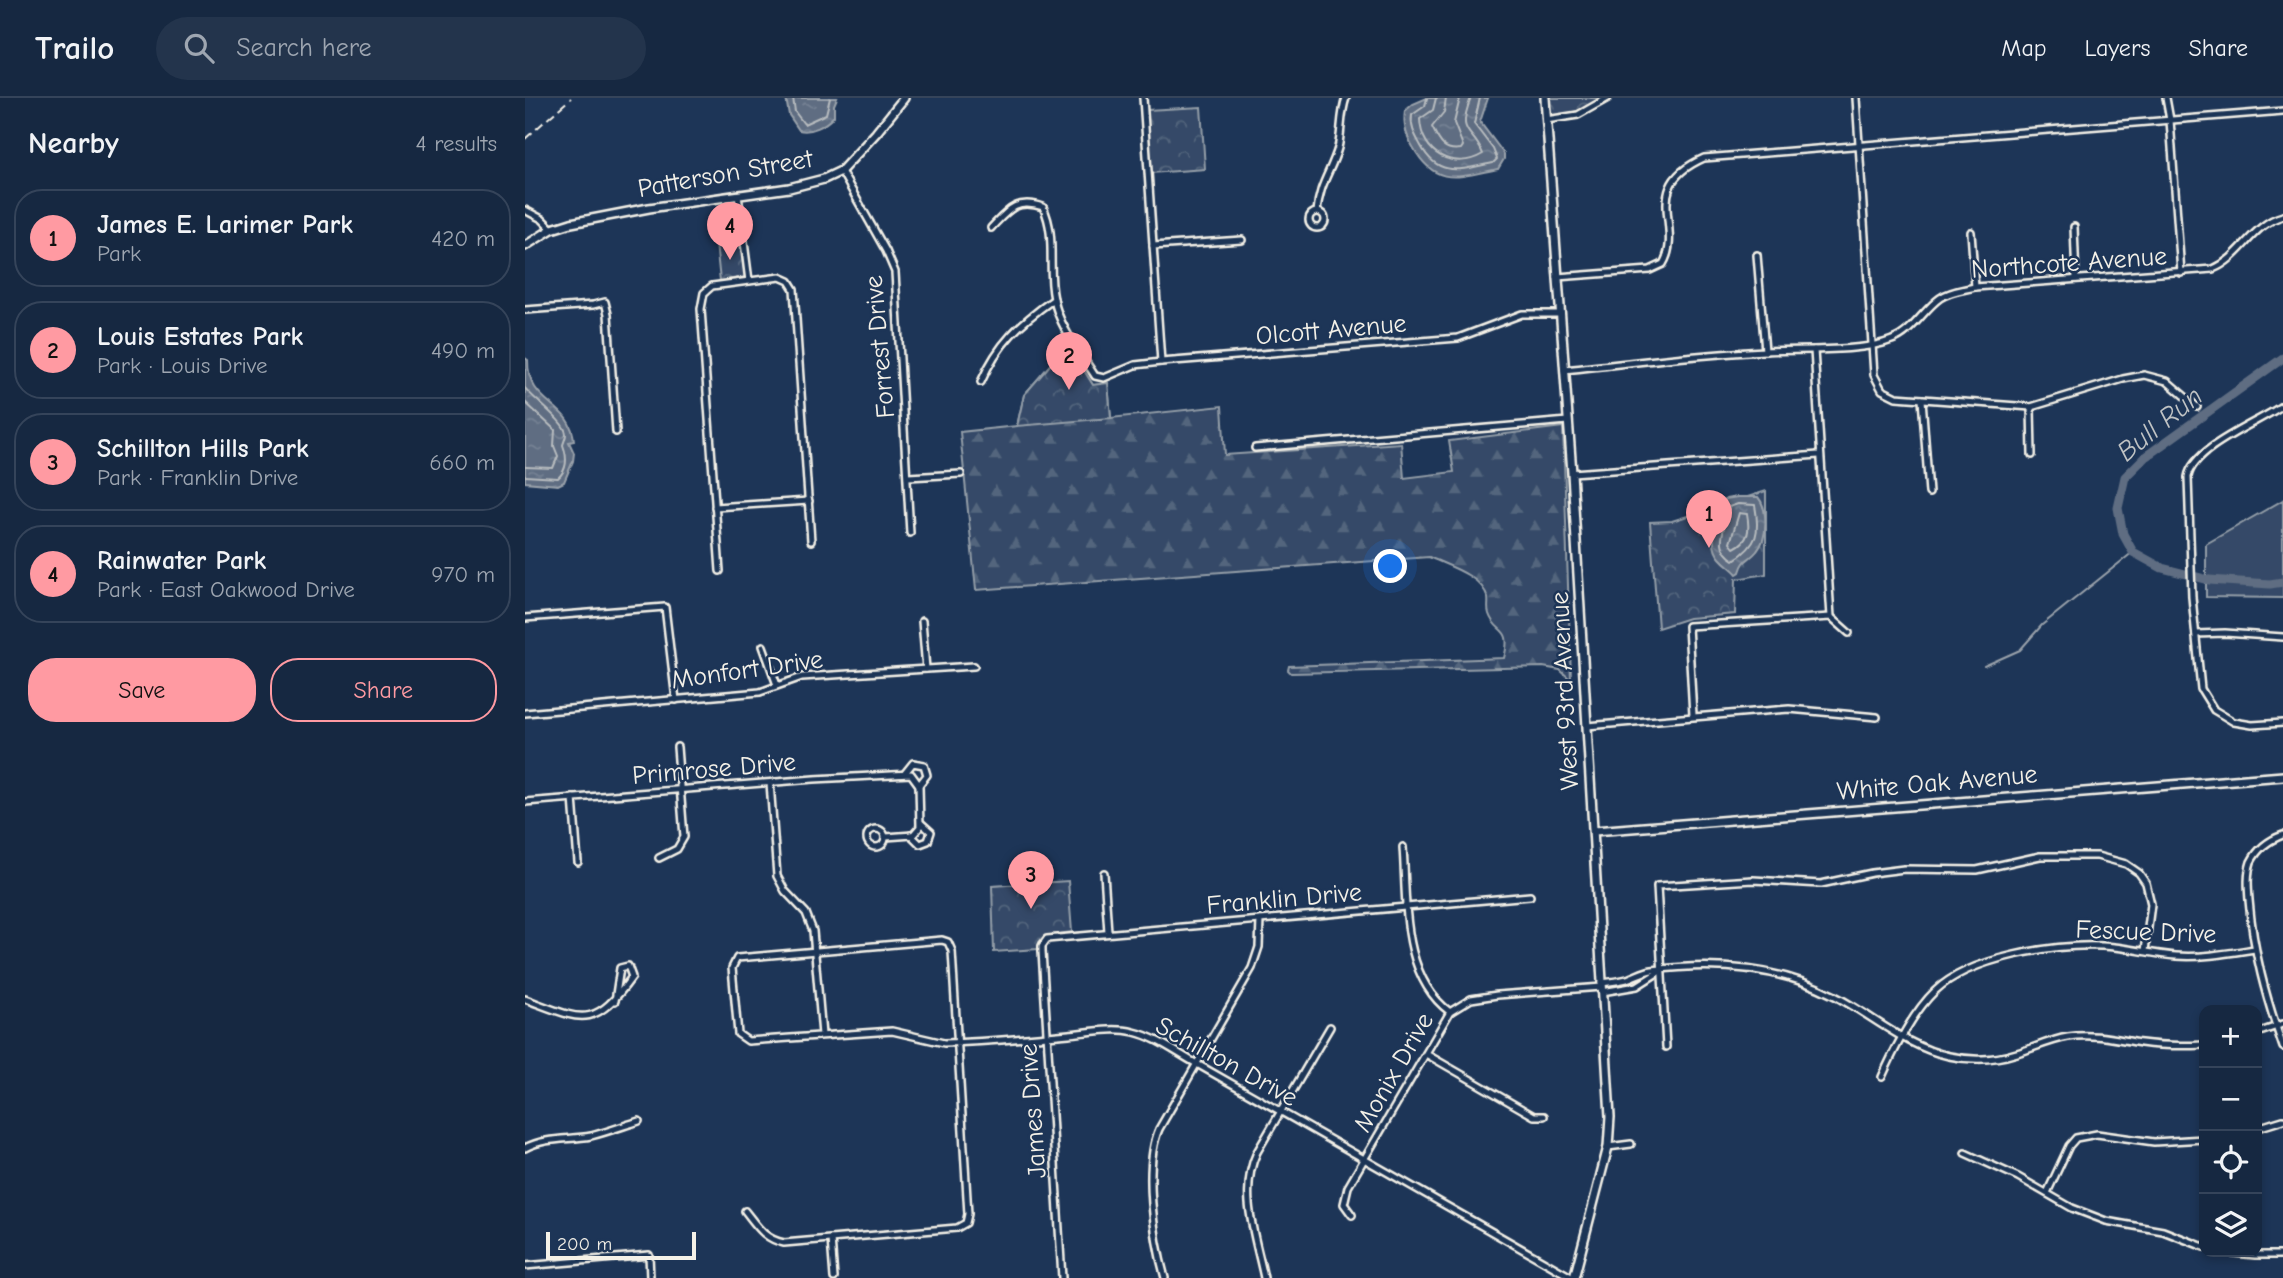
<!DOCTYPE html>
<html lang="en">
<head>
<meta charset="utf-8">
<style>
  :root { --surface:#162841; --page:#23344c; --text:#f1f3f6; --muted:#9ea6b1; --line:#35445a; --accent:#ff9aa2 }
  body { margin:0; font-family:"Comic Neue",sans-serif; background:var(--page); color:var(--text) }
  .controls { position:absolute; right:21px; bottom:21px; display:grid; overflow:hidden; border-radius:14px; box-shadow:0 4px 10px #0003 }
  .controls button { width:63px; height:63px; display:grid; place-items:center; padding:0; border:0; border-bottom:2px solid var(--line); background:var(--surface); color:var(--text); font:35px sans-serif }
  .scale { position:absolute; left:21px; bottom:18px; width:150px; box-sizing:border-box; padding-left:7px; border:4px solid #f4f1e8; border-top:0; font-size:19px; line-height:24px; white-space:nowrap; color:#f4f1e8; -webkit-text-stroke:5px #1d3557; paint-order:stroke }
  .you { position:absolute; left:866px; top:469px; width:24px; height:24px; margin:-18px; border:5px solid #fff; border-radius:50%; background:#1a73e8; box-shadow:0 0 0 10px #1a73e833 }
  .badge { display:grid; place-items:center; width:46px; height:46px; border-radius:50%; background:var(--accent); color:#111; font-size:23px; font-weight:700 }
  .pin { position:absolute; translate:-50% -58px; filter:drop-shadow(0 2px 4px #0008) }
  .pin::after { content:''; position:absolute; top:37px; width:24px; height:21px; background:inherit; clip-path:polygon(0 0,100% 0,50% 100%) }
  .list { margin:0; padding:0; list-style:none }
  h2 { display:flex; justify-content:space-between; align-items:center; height:91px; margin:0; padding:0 28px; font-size:30px }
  h2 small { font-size:23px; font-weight:400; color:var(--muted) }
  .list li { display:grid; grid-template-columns:46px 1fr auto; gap:21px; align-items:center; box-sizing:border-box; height:98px; margin:0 14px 14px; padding:0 14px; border:2px solid var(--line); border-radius:28px }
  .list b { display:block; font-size:26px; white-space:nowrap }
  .list p { margin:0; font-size:23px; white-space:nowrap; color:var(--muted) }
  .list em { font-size:23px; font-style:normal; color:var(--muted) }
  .actions { display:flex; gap:14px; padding:21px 28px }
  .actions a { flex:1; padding:16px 0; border:2px solid var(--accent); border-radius:28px; text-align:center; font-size:24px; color:var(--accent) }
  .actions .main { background:var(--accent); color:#111 }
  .icon { flex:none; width:38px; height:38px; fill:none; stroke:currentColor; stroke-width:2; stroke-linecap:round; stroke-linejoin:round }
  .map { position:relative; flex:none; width:1758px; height:1180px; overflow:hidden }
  header { display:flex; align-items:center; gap:42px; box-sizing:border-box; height:98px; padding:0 35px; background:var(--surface); border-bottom:2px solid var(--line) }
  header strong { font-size:33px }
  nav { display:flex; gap:38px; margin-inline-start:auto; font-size:24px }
  .search { width:490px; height:63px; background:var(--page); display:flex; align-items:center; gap:18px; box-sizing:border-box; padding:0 24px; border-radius:38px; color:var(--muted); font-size:26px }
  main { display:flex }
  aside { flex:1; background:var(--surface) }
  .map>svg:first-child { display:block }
</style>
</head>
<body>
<header>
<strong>Trailo</strong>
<div class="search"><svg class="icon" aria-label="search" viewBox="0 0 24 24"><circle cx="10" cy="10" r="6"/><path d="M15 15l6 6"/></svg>Search here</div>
<nav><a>Map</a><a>Layers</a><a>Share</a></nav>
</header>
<main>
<aside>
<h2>Nearby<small>4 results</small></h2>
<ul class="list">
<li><span class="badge">1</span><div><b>James E. Larimer Park</b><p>Park</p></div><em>420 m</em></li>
<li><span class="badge">2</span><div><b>Louis Estates Park</b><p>Park · Louis Drive</p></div><em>490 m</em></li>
<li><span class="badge">3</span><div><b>Schillton Hills Park</b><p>Park · Franklin Drive</p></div><em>660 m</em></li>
<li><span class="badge">4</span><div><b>Rainwater Park</b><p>Park · East Oakwood Drive</p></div><em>970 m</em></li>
</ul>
<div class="actions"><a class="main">Save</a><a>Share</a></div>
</aside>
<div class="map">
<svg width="1758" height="1180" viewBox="0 0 1758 1180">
  <defs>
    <pattern id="forest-firs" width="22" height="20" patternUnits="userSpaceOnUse" patternTransform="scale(1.75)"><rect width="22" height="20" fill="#354a67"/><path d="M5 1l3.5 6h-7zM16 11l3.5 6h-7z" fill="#53657d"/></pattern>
    <pattern id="park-crowns" width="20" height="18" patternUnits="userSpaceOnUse" patternTransform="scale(1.75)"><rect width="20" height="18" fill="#354a67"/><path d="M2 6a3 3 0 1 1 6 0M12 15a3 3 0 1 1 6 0" fill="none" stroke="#53657d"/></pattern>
    <pattern id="water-ripples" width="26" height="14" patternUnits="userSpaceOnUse" patternTransform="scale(1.75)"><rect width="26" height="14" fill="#5e6d82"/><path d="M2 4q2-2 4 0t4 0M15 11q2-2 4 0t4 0" fill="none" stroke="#768294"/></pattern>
  </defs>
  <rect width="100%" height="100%" fill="#1d3557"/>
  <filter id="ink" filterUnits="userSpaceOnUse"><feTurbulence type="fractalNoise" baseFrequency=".0143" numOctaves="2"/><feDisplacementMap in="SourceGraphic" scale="14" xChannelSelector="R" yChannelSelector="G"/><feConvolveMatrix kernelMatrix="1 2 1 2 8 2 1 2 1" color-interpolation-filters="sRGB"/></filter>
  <g filter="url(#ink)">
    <path fill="#354a67" stroke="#949ea8" stroke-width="2" d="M1758 402V500L1681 499V446Z"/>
    <path fill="url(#forest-firs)" stroke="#949ea8" stroke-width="2" d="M544 249 568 287 583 285 586 320 697 308 700 357 876 345 879 380 929 374 924 343 1038 329 1046 582 1035 572 1018 569 766 575 763 572 764 568 979 560C988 527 971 537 964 516 962 511 964 505 963 500 956 477 923 468 904 459L451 492 435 334 492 328 499 297 525 267Z"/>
    <g fill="url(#park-crowns)" stroke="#949ea8" stroke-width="2">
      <path d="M1022 0H1077C1063 10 1044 18 1026 17L1022 12Z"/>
      <path d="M676 9 680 71 626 75 622 12Z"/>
      <path d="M215 141 220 179 195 183 191 145Z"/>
      <path d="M544 249 568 287 583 285 586 320 492 328 499 297 525 267Z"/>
      <path d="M1241 393V476L1211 481 1210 516 1164 520 1133 530 1125 424 1147 423Z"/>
      <path d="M543 783 547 834 519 838 514 844 513 851 469 854 467 788Z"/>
    </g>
    <g fill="url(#water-ripples)" stroke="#9aa2ab" stroke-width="2">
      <path d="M261 0H312L309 7V18C300 28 286 35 274 32L264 17Z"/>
      <path d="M902 0H963L955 24 979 56V61L973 71C933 79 911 90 888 49 881 37 878 27 880 13L888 6Z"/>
      <path d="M0 260 3 262C2 308 46 303 49 343L44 344 49 355 48 363 39 384 33 387 0 384Z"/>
      <path d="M1212 399H1233C1243 411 1243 440 1232 453 1224 463 1219 460 1215 474L1212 476C1207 470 1201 467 1195 460 1181 445 1195 422 1198 404L1201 401Z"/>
    </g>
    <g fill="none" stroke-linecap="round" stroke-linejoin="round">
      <g stroke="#b8bcbf" stroke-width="2">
        <path d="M268 0 270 14 279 26 301 16 305 0"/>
        <path d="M902 0 900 8 887 17C885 29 890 37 896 48 914 81 937 71 968 65L972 61 968 51 949 26 955 0"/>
        <path d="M911 0 908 12 895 21C896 56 929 73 958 56 947 29 931 38 946 0"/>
        <path d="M921 0 919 14 907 29C914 43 918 54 936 51L938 48 929 25 935 0"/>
        <path d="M0 290C8 301 41 324 41 336 41 340 39 343 38 347 42 358 43 371 33 380L0 378"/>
        <path d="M0 304 30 332 29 348 33 358 28 370 0 369"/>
        <path d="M1213 406 1230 407C1235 435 1233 446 1209 462 1187 449 1201 429 1204 409Z"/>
        <path d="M1214 415 1222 416C1225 432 1224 443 1209 450L1205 445Z"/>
      </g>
      <path stroke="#9aa2ab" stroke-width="2" d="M1459 568 1495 552 1517 527 1608 454"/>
      <path stroke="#5e6d82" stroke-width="9" d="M1758 260 1620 359 1600 379 1593 410 1598 436 1608 454 1637 470 1684 482 1745 486 1758 484"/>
      <g stroke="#f4f1e8" stroke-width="10">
        <g id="minor">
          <path d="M618 0 636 264"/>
          <path d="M1331 0 1349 277 1357 292 1371 299 1506 309 1598 281 1619 277 1642 283 1672 309"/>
          <path d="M1641 0 1645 22 1656 175"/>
          <path d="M1021 22 1053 17 1083 0"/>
          <path d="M316 73 361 153 370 174 385 435"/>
          <path d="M213 97 224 183"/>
          <path d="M0 112 17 121 27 131"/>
          <path d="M792 114C794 86 806 74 813 50 817 34 815 17 821 0"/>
          <circle cx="792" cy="122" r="8"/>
          <path d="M1549 129 1551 181"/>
          <path d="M466 130C483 112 491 100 518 109 532 138 522 170 529 201 534 229 555 254 570 278L579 280 610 267 636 264 933 240 997 216H1034"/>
          <path d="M1446 134 1450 189"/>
          <path d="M628 148 717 142"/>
          <path d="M1232 157 1240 253"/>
          <path d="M1032 179 1125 172 1138 166C1160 129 1113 89 1179 60L1758 13"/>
          <path d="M0 212 68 207 80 204 83 216 91 334"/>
          <path d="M1289 252 1306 519"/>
          <path d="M1039 272C1106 265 1173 256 1240 253 1275 251 1336 255 1367 242 1387 235 1398 212 1415 200 1425 193 1438 192 1450 189L1688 171C1717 159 1727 126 1758 118"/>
          <path d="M456 284C473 245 495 225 529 201"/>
          <path d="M1397 301 1404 395"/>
          <path d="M1758 307C1735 324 1668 349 1663 379L1667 499 1676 591 1689 612 1709 624 1727 627 1758 625"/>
          <path d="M1506 309 1507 357"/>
          <path d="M730 350 1043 323"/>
          <path d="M1047 375 1294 357"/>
          <path d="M383 379 436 376"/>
          <path d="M190 409 284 403"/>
          <path d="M195 473 176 211 179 195 187 188 255 179 264 183 269 191 286 443"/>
          <path d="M0 520 140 509 151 602"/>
          <path d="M397 523 401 571"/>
          <path d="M1671 536 1700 535 1758 539"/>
          <path d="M238 548 252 587"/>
          <path d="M0 615 235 594 277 579 449 568"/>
          <path d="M1168 617 1163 528 1306 519 1324 535"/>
          <path d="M1062 628 1264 611 1352 619"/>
          <path d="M380 675 388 665 399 667 402 677 394 687"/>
          <path d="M245 685 252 778 260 793 281 815 288 833 297 937"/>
          <path d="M48 700 53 764"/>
          <path d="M0 704 289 681 386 676 394 687 395 729 388 737 361 739"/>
          <circle cx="351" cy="740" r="9"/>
          <path d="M386 737 395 746 403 743 406 734 396 725"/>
          <path d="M1758 737C1744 742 1733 750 1726 764 1722 776 1723 789 1724 802 1728 853 1741 900 1758 949"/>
          <path d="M878 749C882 804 876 878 925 914"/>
          <path d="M134 760 152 751 159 739 152 649"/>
          <path d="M579 775 583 834"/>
          <path d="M1076 885C1085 884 1094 883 1102 881 1111 878 1119 873 1127 872 1189 864 1252 868 1308 897 1347 917 1381 949 1424 958 1447 963 1470 962 1492 955 1509 950 1525 942 1543 939 1568 935 1591 941 1616 945 1637 948 1658 948 1679 947"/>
          <path d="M1077 894 1112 888 1137 872"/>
          <path d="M0 901C57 922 68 933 107 879L103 868 95 870 90 903"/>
          <path d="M1732 935 1758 926"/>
          <path d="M1141 949 1132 788 1228 782 1296 786 1347 775 1379 771 1452 772 1515 758H1572L1601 766 1614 775 1621 785 1626 806 1620 853"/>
          <path d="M901 956 1009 1018H1019"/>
          <path d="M1357 979C1369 952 1389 913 1410 893 1445 859 1530 846 1577 848 1602 849 1626 856 1651 858 1677 860 1704 855 1730 851"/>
          <path d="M1732 1030 1758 1022"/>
          <path d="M1083 1049 1106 1046"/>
          <path d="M0 1050C21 1039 43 1042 66 1038 82 1034 98 1028 114 1023"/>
          <path d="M1440 1055 1493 1079 1547 1110 1581 1123 1638 1133 1679 1149"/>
          <path d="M1522 1095 1544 1048 1551 1040 1572 1036 1629 1044 1679 1041"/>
          <path d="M220 1113C232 1128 239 1141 259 1145L432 1130 441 1125 443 1116 427 853 423 844 417 842 212 860 207 870 213 936 223 943 367 933 419 945C461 944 503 940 544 936 565 934 589 929 609 934 631 939 652 955 672 966L1048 1180"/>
          <path d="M827 1117 819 1106 823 1089 925 914 946 901 972 897 1077 889"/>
          <path d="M306 1141 309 1180"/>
          <path d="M1699 1154 1730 1157H1758"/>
          <path d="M0 1168 124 1157 125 1180"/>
          <path d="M537 1180 517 853V848L522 841 1005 798"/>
          <path d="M640 1180C629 1141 618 1068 634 1031L727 870 734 849 735 822"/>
          <path d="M739 1180C731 1140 713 1095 732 1054L805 929"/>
        </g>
      </g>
      <g stroke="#f4f1e8" stroke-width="12">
        <g id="tertiary">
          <path d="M1020 0 1047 375 1085 1019 1083 1049 1049 1180"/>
          <path d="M0 148 27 131 46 125 124 110 264 90 299 81 316 73 351 35 379 0"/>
          <path d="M1069 733 1758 678"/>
        </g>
      </g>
      <use href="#minor" stroke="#1d3557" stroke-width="5"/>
      <use href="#tertiary" stroke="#1d3557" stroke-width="7"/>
      <path stroke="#f4f1e8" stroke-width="2" stroke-dasharray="10 5" stroke-linecap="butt" d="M0 41 46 0"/>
    </g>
  </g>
  <g text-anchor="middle" stroke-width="5" stroke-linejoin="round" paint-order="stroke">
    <g font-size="26" fill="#f4f1e8" stroke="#1d3557">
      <text transform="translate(200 75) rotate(-10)" y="9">Patterson Street</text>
      <text transform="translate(1544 164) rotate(-4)" y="9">Northcote Avenue</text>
      <text transform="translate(806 231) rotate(-5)" y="9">Olcott Avenue</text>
      <text transform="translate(354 249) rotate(-95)" y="9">Forrest Drive</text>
      <text transform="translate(222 571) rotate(-8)" y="9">Monfort Drive</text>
      <text transform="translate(1039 593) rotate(-93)" y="9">West 93rd Avenue</text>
      <text transform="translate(189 670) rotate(-5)" y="9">Primrose Drive</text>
      <text transform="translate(1412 684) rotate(-5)" y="9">White Oak Avenue</text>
      <text transform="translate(759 800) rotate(-5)" y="9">Franklin Drive</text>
      <text transform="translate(1621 833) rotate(2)" y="9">Fescue Drive</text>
      <text transform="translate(702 963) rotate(29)" y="9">Schillton Drive</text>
      <text transform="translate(868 974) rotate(-60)" y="9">Monix Drive</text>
      <text transform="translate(507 1013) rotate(-94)" y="9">James Drive</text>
    </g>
    <g font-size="28" font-style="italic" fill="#c0c3c4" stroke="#1d3557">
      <text transform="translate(1634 325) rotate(-39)" y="10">Bull Run</text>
    </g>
  </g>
</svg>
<div class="controls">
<button>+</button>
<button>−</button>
<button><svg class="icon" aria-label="locate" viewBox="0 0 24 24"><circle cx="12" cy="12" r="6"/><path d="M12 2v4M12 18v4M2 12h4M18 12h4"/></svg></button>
<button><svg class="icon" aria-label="layers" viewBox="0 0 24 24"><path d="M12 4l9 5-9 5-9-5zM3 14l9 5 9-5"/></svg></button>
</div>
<div class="scale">200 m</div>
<div class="you"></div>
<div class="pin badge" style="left:1184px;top:450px">1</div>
<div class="pin badge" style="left:544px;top:292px">2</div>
<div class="pin badge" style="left:506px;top:811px">3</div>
<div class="pin badge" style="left:205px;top:162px">4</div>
</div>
</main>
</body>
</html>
